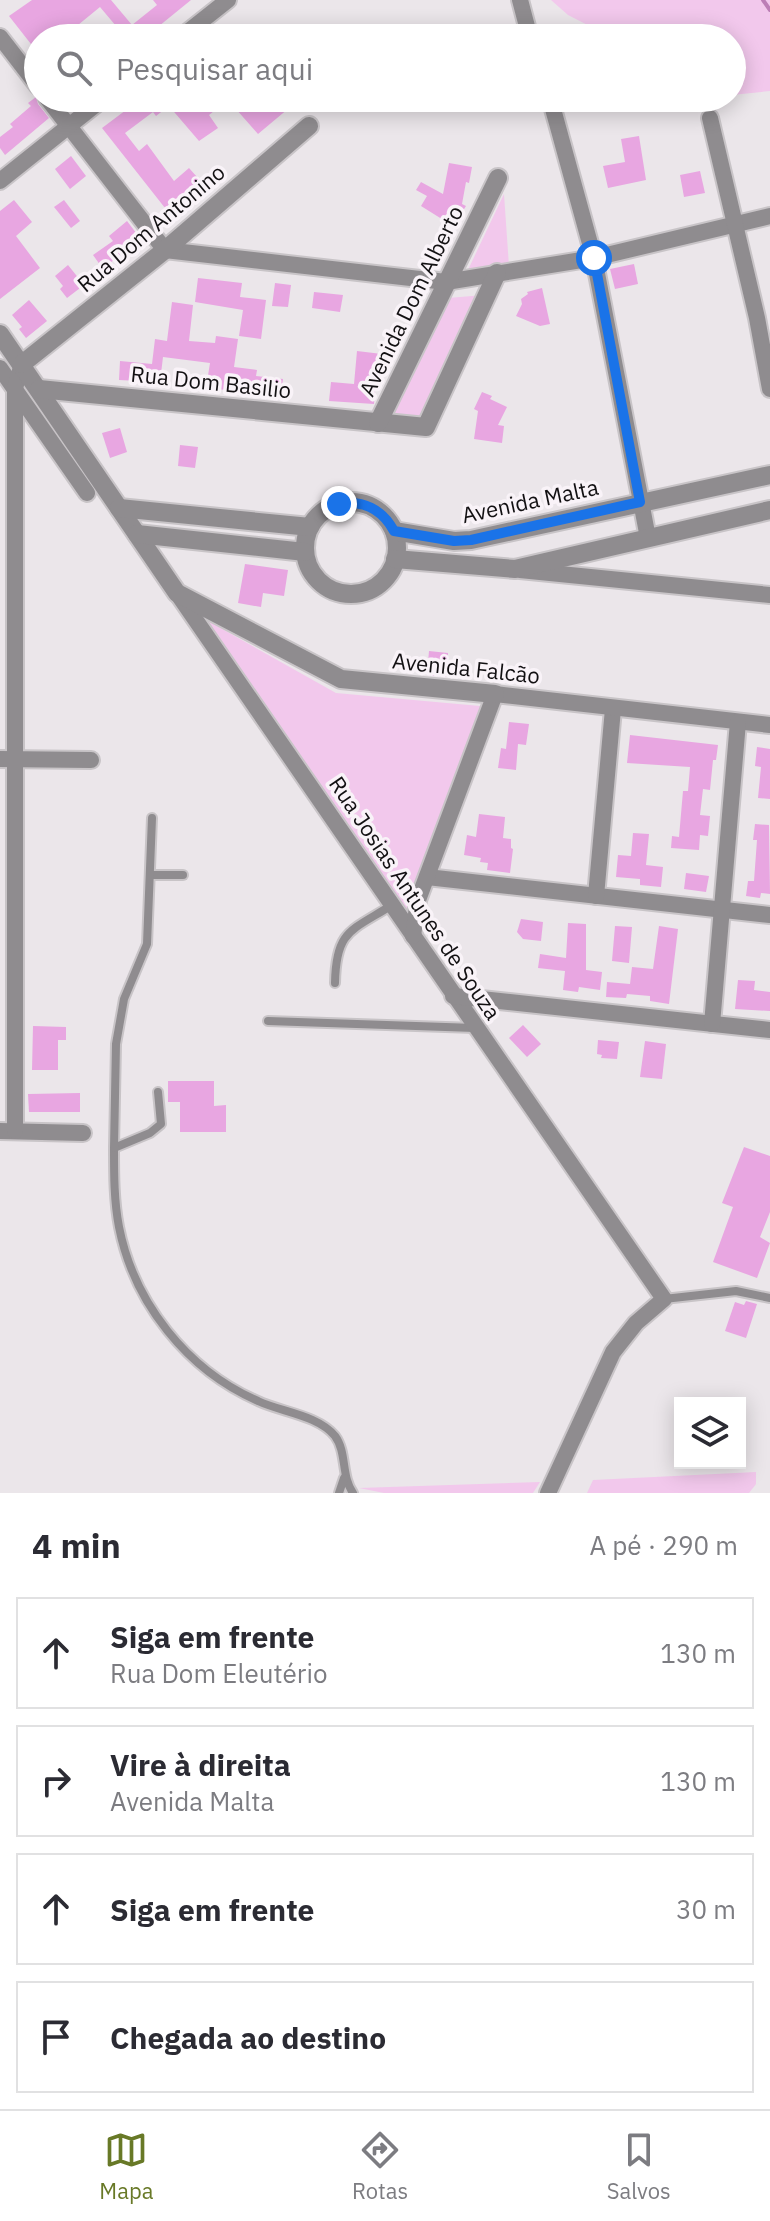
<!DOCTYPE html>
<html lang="pt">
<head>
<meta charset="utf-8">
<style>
  :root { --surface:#fff; --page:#f7f7f7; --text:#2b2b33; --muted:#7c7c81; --line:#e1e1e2; --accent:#687927 }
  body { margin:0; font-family:"IBM Plex Sans",sans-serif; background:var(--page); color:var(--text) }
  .controls { position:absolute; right:24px; bottom:24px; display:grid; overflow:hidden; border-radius:0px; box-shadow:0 4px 20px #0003 }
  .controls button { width:72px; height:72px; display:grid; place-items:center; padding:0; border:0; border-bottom:2px solid var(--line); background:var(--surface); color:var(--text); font:40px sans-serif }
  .stop { position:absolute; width:24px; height:24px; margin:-18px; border:6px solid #1a73e8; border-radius:50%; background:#fff }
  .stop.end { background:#1a73e8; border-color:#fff; box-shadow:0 2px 8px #0008 }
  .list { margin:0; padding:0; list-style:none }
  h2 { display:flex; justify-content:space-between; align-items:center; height:104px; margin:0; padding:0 32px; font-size:34px }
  h2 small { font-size:26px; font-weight:400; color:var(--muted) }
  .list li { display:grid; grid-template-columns:52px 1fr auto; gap:24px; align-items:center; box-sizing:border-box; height:112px; margin:0 16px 16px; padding:0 16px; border:2px solid var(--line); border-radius:0px }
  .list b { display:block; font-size:30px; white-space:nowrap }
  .list p { margin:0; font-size:26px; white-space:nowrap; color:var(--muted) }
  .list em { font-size:26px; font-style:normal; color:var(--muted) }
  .icon { flex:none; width:44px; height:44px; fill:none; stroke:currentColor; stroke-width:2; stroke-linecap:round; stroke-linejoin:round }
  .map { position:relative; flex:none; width:770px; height:1493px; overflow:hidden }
  .search { position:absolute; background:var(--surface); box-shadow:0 4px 20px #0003; left:24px; right:24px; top:24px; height:88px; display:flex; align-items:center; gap:20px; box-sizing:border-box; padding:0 28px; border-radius:44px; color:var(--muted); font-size:30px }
  .sheet { height:616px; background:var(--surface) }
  nav { display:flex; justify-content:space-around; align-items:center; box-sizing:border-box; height:112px; border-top:2px solid var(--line); background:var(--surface); font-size:22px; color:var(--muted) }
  nav a { display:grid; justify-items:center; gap:4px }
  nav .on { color:var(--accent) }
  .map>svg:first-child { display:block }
</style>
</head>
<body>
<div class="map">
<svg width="770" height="1493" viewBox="0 0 770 1493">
  <rect width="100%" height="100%" fill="#ebe6ea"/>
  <g fill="#f2c8ec">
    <path d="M551 0H770V91L732 95V38H613L568 15Z"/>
    <path d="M504 194 509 266 467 272Z"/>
    <path d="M484 295 424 421 391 417 448 298Z"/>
    <path d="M199 616 336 693 480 706 484 711 408 922Z"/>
    <path d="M756 1472V1484L749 1493H587L593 1480Z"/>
    <path d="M540 1482 533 1493H384L359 1488Z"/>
  </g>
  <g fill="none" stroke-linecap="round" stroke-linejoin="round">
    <path stroke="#bc7eb6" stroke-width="4" d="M763 0 770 10"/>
  </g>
  <g fill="#e8a6e1">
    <path d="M32 0H111L132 25 157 5 153 0H191L148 35 143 29 132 38H102L116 26 100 7 78 25 81 29 69 38H38V53L9 16Z"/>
    <path d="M36 97 38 104 49 118 5 155 0 148V137L13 127 10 124 31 106 28 103Z"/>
    <path d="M149 98H189L197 108 209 98H301L258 134 228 100 209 115 218 128 199 141 169 106 156 116 153 112 125 133 139 151 147 144 174 181 189 168 206 187 193 198 187 191 165 208 102 128 134 104 137 108Z"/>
    <path d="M639 136 646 180 608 188 603 166 625 162 621 139Z"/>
    <path d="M71 156 86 176 70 189 55 169Z"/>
    <path d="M449 163 472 167 469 183 466 182 462 204 466 206 453 226 421 206 427 196 416 190 421 182 443 194Z"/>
    <path d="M700 171 705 193 684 197 680 175Z"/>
    <path d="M14 200 32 222 16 236 40 268 0 299V211Z"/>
    <path d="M64 200 80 221 71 228 54 207Z"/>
    <path d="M127 221 140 238 103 269 93 255 113 241 109 236Z"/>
    <path d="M634 264 638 284 615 289 610 269Z"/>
    <path d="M68 265 84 285 67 298 60 289 63 286 55 276Z"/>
    <path d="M198 278 242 283 240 297 266 300 261 339 239 336 243 310 195 302Z"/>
    <path d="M275 283 291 285 288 307 272 306Z"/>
    <path d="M542 288 550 324 540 326 516 316 522 304 521 299 528 294 527 292Z"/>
    <path d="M314 292 343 295 340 312 312 308Z"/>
    <path d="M29 300 47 321 26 338 19 329 22 327 12 315Z"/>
    <path d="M172 302 193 305 189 341 215 343 216 336 238 339 234 367 257 370 256 376 283 379 281 395 206 388 210 363 163 357 160 382 119 380 120 361 152 364 155 339 167 341Z"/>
    <path d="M357 351 382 354 380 374 376 373 374 404 329 401 331 382 354 384Z"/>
    <path d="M482 392 492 396 490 399 507 407 498 425 504 426 502 443 474 439 478 411 474 409Z"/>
    <path d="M120 428 127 452 110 458 102 433Z"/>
    <path d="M180 445 198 447 195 468 178 466Z"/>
    <path d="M245 564 288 570 284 596 263 593 261 607 238 603Z"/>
    <path d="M429 651 448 653 446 677 427 675Z"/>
    <path d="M509 722 529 724 526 745 518 744 516 770 498 768 501 748 506 749Z"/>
    <path d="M630 735 718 745 716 760H713L710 790 703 789 700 815 710 816 708 836 700 835 699 850 671 848 672 836 679 837 683 791H688L690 767 627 763Z"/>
    <path d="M757 747 770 749V799L758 798 761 767 755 766Z"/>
    <path d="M479 814 505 817 503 838 511 839V848L513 849 510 873 487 870 488 863 480 862 481 858 464 855 467 835 476 837Z"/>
    <path d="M755 824 769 825 770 894 761 893 760 898 746 896 748 881H754L757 840H753Z"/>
    <path d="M633 833 649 834 646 865 663 867 661 887 640 885V879L616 877 618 855 631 856Z"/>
    <path d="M686 873 709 876 706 892 684 889Z"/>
    <path d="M521 919 543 922 541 941 523 939 517 932Z"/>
    <path d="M568 923 586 924V970L602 972 600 990 579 987 578 992 563 990 565 971 538 968 540 954 566 958Z"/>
    <path d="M615 926 632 927 629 963 612 961Z"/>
    <path d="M659 926 678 929 669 1004 650 1001V996L627 994 626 998 606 997 607 982 630 984 632 967 653 969Z"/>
    <path d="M738 980 755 981 754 990 770 992V1011L735 1009Z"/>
    <path d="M523 1025 541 1044 527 1057 509 1038Z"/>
    <path d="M33 1026 66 1027V1040H58V1070H32Z"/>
    <path d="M598 1040 619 1042 617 1059 601 1058 602 1055 597 1054Z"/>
    <path d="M645 1041 666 1044 662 1079 640 1077Z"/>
    <path d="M168 1081H214V1106L226 1105V1132H180V1102H168Z"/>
    <path d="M80 1093V1112H29L28 1094Z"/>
    <path d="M744 1147 770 1156V1212L760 1237 770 1243 757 1278 713 1262 733 1207 722 1203Z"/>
    <path d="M746 1301 757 1304 746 1338 725 1331 735 1302 744 1305Z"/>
  </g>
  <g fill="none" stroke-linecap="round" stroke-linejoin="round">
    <g stroke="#c8c4c7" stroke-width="12">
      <g id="service">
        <path d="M151 875H183"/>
        <path d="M335 983C336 930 351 931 392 905"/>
        <path d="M268 1021 475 1028"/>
        <path d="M158 1092 161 1124 150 1133 114 1148C114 1175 114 1201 119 1227 134 1303 187 1370 258 1401 281 1412 318 1415 335 1436 347 1452 341 1476 353 1493"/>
        <path d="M114 1148 116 1044 124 999 147 944 152 818"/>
        <path d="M664 1299 736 1291 770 1298"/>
        <path d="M339 1493 344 1478"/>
      </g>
    </g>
    <g stroke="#c8c4c7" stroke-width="20">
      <g id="minor">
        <path d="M520 0 530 38"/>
        <path d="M0 37 38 86"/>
        <path d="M180 38 228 0"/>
        <path d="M47 98 165 250 446 282 594 258 770 216"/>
        <path d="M550 98 594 258 648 538"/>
        <path d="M710 118 757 318 770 389"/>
        <path d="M0 181 104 98"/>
        <path d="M0 368 87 493"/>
        <path d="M520 570 770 595"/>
        <path d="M177 593 664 1299 636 1323 613 1352 548 1493"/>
        <path d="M0 759 91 760"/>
        <path d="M427 877 770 915"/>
        <path d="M596 896 613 709"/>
        <path d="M413 936 418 900 495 694 770 725"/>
        <path d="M453 996 770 1030"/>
        <path d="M712 1024 738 722"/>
        <path d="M0 1131 83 1133"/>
        <path d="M15 1131V388L22 364"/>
      </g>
    </g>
    <g stroke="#c8c4c7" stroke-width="22">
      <g id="tertiary">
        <path d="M0 334 177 593 341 679 495 694"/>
        <path d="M22 364 165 250 309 126"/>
        <path d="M39 389 426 427 497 273"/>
        <path d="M378 423 498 178"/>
        <circle cx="351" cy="548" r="46"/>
        <path d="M119 508 310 527"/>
        <path d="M394 531 454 541 471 540 770 475"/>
        <path d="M137 534 305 552"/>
        <path d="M395 559 515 569 770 510"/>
      </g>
    </g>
    <use href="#service" stroke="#8f8c8f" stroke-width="8"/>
    <use href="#minor" stroke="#8f8c8f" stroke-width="16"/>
    <use href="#tertiary" stroke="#8f8c8f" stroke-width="18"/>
  </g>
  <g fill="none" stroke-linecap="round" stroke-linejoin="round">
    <path stroke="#1a73e8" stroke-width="10" d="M339 504C363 500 382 509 394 531L454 541 471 540 640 502 594 258"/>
  </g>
  <g text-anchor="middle" stroke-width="7" stroke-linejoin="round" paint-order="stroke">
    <g font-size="22" fill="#121012" stroke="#f9f3f8">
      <text transform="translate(151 228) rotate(-40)" y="8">Rua Dom Antonino</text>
      <text transform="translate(411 301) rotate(-64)" y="8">Avenida Dom Alberto</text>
      <text transform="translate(211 382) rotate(6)" y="8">Rua Dom Basilio</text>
      <text transform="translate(530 501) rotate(-12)" y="8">Avenida Malta</text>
      <text transform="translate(466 668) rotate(6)" y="8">Avenida Falcão</text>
      <text transform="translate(415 898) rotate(56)" y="8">Rua Josias Antunes de Souza</text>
    </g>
  </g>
</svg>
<div class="controls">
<button><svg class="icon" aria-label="layers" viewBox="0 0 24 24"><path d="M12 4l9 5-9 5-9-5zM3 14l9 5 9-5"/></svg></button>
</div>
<div class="stop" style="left:594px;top:258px"></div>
<div class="stop end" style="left:339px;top:504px"></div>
<div class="search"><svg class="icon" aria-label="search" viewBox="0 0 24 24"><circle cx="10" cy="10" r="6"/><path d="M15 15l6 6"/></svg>Pesquisar aqui</div>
</div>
<section class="sheet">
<h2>4 min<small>A pé · 290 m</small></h2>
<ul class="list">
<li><svg class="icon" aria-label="ahead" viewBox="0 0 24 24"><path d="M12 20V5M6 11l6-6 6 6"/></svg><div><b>Siga em frente</b><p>Rua Dom Eleutério</p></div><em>130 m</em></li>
<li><svg class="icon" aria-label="right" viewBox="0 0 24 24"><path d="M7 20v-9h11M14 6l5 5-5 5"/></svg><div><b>Vire à direita</b><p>Avenida Malta</p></div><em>130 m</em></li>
<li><svg class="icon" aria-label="ahead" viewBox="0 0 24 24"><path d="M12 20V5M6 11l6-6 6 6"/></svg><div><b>Siga em frente</b></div><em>30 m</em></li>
<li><svg class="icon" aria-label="arrive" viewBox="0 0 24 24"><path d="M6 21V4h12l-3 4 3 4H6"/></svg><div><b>Chegada ao destino</b></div></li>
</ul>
</section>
<nav>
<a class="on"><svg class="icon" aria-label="map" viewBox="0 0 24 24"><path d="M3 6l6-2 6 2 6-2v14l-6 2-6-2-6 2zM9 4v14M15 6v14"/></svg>Mapa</a>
<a><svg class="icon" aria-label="directions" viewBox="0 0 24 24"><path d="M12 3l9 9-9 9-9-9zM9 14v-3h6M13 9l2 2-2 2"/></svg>Rotas</a>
<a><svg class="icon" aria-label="saved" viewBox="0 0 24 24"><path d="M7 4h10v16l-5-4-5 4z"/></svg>Salvos</a>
</nav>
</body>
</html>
